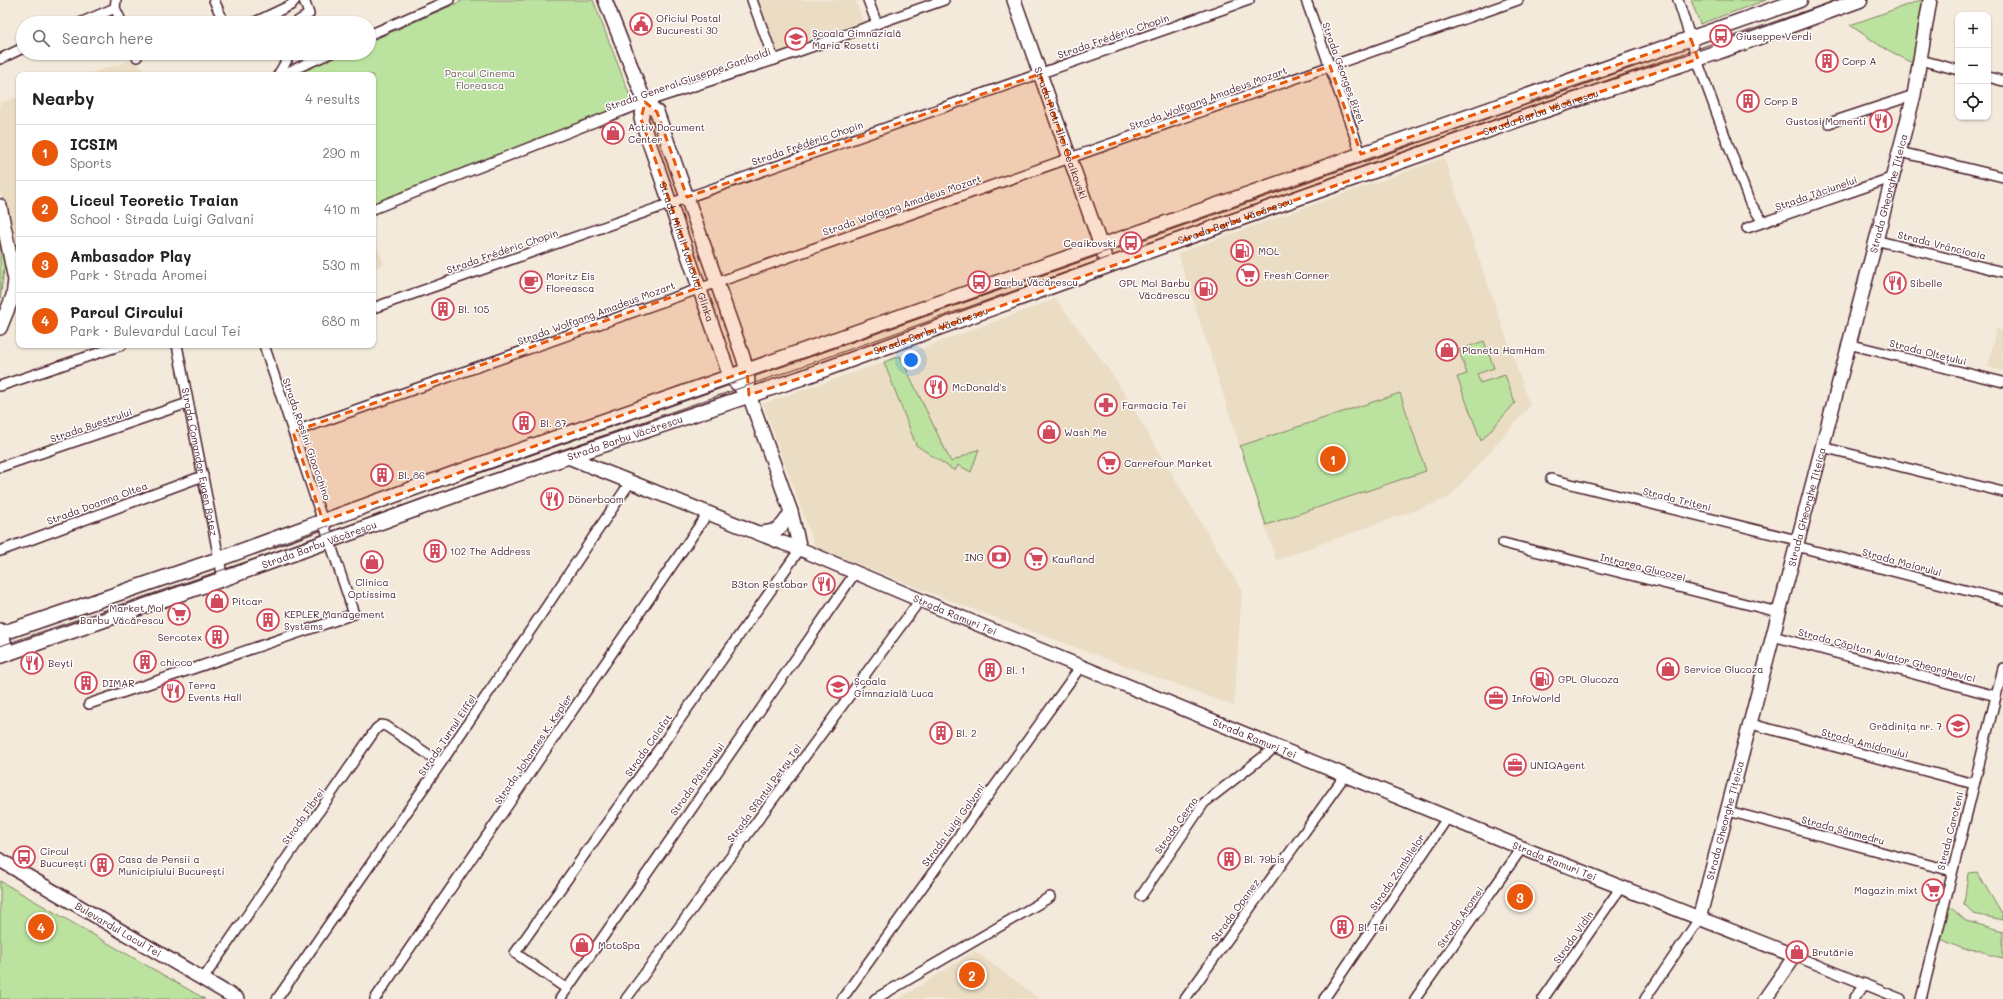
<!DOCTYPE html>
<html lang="en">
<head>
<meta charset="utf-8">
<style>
  :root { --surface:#fff; --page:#f2f2f2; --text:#222; --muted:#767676; --line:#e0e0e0; --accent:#ea580c }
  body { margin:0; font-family:Mali,sans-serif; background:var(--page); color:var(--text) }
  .controls { position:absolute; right:12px; top:12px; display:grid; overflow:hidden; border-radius:8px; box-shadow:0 1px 3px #0004 }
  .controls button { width:36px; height:36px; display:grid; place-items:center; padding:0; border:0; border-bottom:1px solid var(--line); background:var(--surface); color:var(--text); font:20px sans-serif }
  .you { position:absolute; left:911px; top:360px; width:14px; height:14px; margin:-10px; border:3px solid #fff; border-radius:50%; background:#1a73e8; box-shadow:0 0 0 6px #1a73e833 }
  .badge { display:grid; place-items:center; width:26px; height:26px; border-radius:50%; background:var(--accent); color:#fff; font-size:13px; font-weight:700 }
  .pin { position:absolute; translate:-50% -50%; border:2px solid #fff; box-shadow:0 1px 4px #0006 }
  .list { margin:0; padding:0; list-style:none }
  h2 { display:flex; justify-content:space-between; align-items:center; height:52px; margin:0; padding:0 16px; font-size:17px }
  h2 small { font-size:13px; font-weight:400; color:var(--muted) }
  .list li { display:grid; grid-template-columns:26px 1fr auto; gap:12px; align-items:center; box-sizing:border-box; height:56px; padding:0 16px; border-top:1px solid var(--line) }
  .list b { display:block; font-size:15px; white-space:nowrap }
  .list p { margin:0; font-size:13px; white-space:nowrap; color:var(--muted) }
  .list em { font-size:13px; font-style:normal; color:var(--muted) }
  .icon { flex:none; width:22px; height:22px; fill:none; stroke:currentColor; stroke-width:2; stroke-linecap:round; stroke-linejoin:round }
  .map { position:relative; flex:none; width:2003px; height:999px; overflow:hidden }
  .search { position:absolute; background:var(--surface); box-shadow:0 1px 3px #0004; left:16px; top:16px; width:360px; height:44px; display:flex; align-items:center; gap:10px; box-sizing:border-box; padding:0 14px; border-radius:22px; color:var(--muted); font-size:15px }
  .panel { position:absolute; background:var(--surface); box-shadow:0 1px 3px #0004; left:16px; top:72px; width:360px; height:276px; border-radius:8px }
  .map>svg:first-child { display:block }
</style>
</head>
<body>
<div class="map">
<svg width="2003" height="999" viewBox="0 0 2003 999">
  <rect width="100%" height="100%" fill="#f3eadc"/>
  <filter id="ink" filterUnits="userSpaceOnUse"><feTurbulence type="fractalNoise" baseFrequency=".025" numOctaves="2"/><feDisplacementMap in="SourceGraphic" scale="8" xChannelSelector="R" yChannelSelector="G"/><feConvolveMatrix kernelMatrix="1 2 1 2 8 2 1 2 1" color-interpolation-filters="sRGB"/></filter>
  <g filter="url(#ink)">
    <g fill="#ebdcc4">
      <path d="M757 0H855L864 23 777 54Z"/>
      <path d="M135 59 148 75H85Z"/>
      <path d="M19 97V271H17L0 191V103Z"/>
      <path d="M1444 158 1530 406 1449 498 1276 560 1178 253Z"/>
      <path d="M373 235 384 264 373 268Z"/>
      <path d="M1056 299 1115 378 1242 591 1234 706 959 604 815 547 763 404 884 362Z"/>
      <path d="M1996 329 2003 331V371L1988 367Z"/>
      <path d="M975 951 1040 999H899Z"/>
    </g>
    <g fill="#bbe39f" stroke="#828165">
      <path d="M464 0H593L633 104 373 204V75H293L343 53H369V42Z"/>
      <path d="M1691 0H1766L1700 24Z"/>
      <path d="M1921 0H1924L1914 64 1879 45 1850 25Z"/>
      <path d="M0 238 5 261 0 301Z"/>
      <path d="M1484 341 1494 368 1477 374 1480 383 1505 375 1515 403 1481 441 1457 377 1467 374 1459 350Z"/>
      <path d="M900 356 951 462 979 449 971 472 958 465 955 471 916 445 884 362Z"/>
      <path d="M1400 393 1426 471 1266 525 1240 446Z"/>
      <path d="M1977 872 2003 916V920L1974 914 1964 904 1968 873Z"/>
      <path d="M0 881 205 999H0Z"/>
      <path d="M1948 905 1966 921 2003 931V958L1990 955 1981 950 1963 949 1941 939Z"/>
    </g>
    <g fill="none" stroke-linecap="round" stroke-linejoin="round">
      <g stroke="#4a1f2b" stroke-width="12">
        <g id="street">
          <path d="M116 0 115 8 122 23"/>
          <path d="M214 0 224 23"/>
          <path d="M752 0 774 60"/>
          <path d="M868 0 877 24"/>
          <path d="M1306 0 1361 154"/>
          <path d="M1678 0 1700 68 1749 201 1763 222"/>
          <path d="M80 23 115 8"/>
          <path d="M253 23 291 5 295 0"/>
          <path d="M295 23 309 14 304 0"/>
          <path d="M369 35 449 0"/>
          <path d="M135 53 137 57"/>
          <path d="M0 59 23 48"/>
          <path d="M1921 60 1958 70"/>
          <path d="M278 75 287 60 284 53"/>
          <path d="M281 75 331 53"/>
          <path d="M1988 77 2003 81"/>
          <path d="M1829 123 1914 95"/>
          <path d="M1900 152 2003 177"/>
          <path d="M373 209 645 102 774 60 944 0"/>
          <path d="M1747 228 1891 178"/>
          <path d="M1875 240 2003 272"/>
          <path d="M373 308 1249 0"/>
          <path d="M1848 344 2003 382"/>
          <path id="s1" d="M177 345 223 579"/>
          <path d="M0 386 122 345"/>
          <path d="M293 432 1518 0"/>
          <path d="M1822 447 2003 492"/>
          <path d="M0 467 188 403"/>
          <path d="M1551 479 1797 540"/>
          <path d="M1503 543 1778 612"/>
          <path d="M1796 546 2003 600"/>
          <path d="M0 551 203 476"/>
          <path d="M1773 636 1996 696"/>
          <path d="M89 704 354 614 264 345"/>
          <path d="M1751 724 1974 784"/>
          <path d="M1728 811 1952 871"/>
          <path d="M1141 896 1204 803 1277 746"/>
          <path d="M1795 956 1901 999"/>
          <path d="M203 979 376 729 381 725 386 726 441 763"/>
          <path d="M567 989 515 953 800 549"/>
          <path d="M277 999 441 763 631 481"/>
          <path d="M375 999 708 513"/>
          <path d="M560 999 855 573"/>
          <path d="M626 999 920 600"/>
          <path d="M842 999 1081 666"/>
          <path d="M875 999 1050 897"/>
          <path d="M1185 999 1346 774"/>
          <path d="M1324 999 1448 817"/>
          <path d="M1415 999 1522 848"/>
          <path d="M1543 999 1621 887"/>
          <path d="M1645 999 1699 919"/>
          <path d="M1854 999 1865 984"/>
          <path d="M1921 999 2003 668"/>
        </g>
      </g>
      <g stroke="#4a1f2b" stroke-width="16">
        <g id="secondary">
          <path d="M605 0 645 102 657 112 743 357 747 371 749 395 791 512 800 549"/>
          <path id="s2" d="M1014 0 1108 266"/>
          <path id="s3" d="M645 102 641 119 730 377 749 395"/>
          <path d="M0 206 15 280 13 296 0 328"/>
          <path id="s4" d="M568 457 783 543 800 549 953 614 1522 848 1795 956 1765 999"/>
          <path d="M760 533C778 532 782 528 791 512"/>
          <path d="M0 630 8 653"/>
          <path id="s5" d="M0 860 237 999"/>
          <path id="s6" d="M1699 919 1914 95 1930 0"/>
        </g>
      </g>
      <g stroke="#4a1f2b" stroke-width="17">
        <g id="primary">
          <path d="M0 634 219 559 453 474 1800 0"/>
          <path id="s7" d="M0 656 223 579 461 493 801 378 1129 258 1534 114 1718 52 1860 0"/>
        </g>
      </g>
      <use href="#street" stroke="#fff" stroke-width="9"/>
      <use href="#secondary" stroke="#fff" stroke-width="13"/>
      <use href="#primary" stroke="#fff" stroke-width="14"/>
      <g stroke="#4a1f2b" stroke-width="1">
        <path d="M1529 102 1633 66"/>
        <path d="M463 478 1416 142"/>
        <path d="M273 546 328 526"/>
        <path d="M0 646 301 543 458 486 772 377 1462 131 1837 0"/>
      </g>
    </g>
  </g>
  <path fill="#e8590c" fill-opacity="0.2" stroke="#e8590c" stroke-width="3" stroke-dasharray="8 5" stroke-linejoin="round" d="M1691 39 1698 59 1534 114 801 378 749 395 747 371 323 521 293 432 700 287 641 119 645 102 657 112 687 197 1040 74 1070 159 1330 66 1361 154Z"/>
  <defs>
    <g id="civic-ring" transform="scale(1.15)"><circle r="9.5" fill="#fff" stroke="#d1495b" stroke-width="1.5"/><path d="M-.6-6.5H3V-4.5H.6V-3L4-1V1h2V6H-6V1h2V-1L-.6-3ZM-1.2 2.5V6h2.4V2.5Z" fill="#d1495b"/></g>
    <g id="bus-ring" transform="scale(1.15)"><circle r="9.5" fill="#fff" stroke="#d1495b" stroke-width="1.5"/><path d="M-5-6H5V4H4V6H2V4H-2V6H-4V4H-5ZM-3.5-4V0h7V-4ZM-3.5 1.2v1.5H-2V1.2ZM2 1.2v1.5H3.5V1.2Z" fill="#d1495b"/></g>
    <g id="school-ring" transform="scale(1.15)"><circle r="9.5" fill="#fff" stroke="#d1495b" stroke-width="1.5"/><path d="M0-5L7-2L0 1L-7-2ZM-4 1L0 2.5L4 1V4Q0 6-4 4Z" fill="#d1495b"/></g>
    <g id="building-ring" transform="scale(1.15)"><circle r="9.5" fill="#fff" stroke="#d1495b" stroke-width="1.5"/><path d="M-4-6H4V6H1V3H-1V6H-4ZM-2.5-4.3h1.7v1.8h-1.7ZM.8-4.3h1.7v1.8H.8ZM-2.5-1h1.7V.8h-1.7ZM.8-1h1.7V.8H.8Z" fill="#d1495b"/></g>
    <g id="restaurant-ring" transform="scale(1.15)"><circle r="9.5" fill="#fff" stroke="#d1495b" stroke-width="1.5"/><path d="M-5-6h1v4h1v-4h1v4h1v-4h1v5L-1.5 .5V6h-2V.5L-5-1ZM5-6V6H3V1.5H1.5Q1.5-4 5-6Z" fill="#d1495b"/></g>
    <g id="shop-ring" transform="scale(1.15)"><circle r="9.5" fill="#fff" stroke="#d1495b" stroke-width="1.5"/><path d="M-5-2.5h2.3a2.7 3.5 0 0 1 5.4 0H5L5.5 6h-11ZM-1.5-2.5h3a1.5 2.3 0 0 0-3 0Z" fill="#d1495b"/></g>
    <g id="fuel-ring" transform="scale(1.15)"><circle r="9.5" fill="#fff" stroke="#d1495b" stroke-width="1.5"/><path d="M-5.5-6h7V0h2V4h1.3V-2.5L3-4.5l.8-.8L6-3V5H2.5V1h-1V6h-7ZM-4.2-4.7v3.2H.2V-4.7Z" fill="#d1495b"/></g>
    <g id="supermarket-ring" transform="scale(1.15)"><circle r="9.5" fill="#fff" stroke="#d1495b" stroke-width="1.5"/><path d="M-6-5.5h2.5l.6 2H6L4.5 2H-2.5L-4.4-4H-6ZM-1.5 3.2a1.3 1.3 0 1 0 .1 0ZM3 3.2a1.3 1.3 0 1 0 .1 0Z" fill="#d1495b"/></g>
    <g id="cafe-ring" transform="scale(1.15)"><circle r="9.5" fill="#fff" stroke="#d1495b" stroke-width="1.5"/><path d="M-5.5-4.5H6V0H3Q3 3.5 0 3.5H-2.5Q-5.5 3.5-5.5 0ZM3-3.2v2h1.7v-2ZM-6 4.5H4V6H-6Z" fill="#d1495b"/></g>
    <g id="pharmacy-ring" transform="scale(1.15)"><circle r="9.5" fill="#fff" stroke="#d1495b" stroke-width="1.5"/><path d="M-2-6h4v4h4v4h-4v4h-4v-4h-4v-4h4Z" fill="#d1495b"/></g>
    <g id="bank-ring" transform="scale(1.15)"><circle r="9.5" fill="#fff" stroke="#d1495b" stroke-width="1.5"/><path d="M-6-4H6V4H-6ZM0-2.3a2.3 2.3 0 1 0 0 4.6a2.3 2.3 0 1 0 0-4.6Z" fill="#d1495b"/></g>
    <g id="office-ring" transform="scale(1.15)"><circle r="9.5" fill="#fff" stroke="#d1495b" stroke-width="1.5"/><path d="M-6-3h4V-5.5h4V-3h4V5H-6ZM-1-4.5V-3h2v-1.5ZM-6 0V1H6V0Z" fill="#d1495b"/></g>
  </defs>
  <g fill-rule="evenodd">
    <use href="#civic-ring" x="641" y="24"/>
    <use href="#bus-ring" x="1721" y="36"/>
    <use href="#school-ring" x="796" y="39"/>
    <use href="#building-ring" x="1827" y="61"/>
    <use href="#building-ring" x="1748" y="101"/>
    <use href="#restaurant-ring" x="1881" y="121"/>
    <use href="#shop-ring" x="613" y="133"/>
    <use href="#bus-ring" x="1131" y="243"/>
    <use href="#fuel-ring" x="1242" y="251"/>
    <use href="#supermarket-ring" x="1248" y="275"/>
    <use href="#cafe-ring" x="531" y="282"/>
    <use href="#bus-ring" x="979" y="282"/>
    <use href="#restaurant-ring" x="1895" y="283"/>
    <use href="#fuel-ring" x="1206" y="289"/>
    <use href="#building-ring" x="443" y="309"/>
    <use href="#shop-ring" x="1447" y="350"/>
    <use href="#restaurant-ring" x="936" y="387"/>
    <use href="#pharmacy-ring" x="1106" y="405"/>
    <use href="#building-ring" x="524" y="423"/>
    <use href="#shop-ring" x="1049" y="432"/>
    <use href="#supermarket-ring" x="1109" y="463"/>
    <use href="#building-ring" x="382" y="475"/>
    <use href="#restaurant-ring" x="552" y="499"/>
    <use href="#building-ring" x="435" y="551"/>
    <use href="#bank-ring" x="999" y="557"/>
    <use href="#supermarket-ring" x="1036" y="559"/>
    <use href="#shop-ring" x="372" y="562"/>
    <use href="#restaurant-ring" x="824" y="584"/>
    <use href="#shop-ring" x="217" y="601"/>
    <use href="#supermarket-ring" x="179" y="614"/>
    <use href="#building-ring" x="268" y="620"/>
    <use href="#building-ring" x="217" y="637"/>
    <use href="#building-ring" x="145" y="662"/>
    <use href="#restaurant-ring" x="32" y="663"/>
    <use href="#shop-ring" x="1668" y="669"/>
    <use href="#building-ring" x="990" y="670"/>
    <use href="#fuel-ring" x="1542" y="679"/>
    <use href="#building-ring" x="86" y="683"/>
    <use href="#school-ring" x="838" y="687"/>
    <use href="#restaurant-ring" x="173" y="691"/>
    <use href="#office-ring" x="1496" y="698"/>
    <use href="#school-ring" x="1958" y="726"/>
    <use href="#building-ring" x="941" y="733"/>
    <use href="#office-ring" x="1515" y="765"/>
    <use href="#bus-ring" x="24" y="857"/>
    <use href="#building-ring" x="1229" y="859"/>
    <use href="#building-ring" x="102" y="865"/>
    <use href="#supermarket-ring" x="1933" y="890"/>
    <use href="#building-ring" x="1342" y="927"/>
    <use href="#shop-ring" x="582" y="945"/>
    <use href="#shop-ring" x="1797" y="952"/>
  </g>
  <g text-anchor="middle" stroke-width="3" stroke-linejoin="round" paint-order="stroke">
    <g font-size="10" fill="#4a1f2b" stroke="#fff" text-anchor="start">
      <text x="656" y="22">Oficiul Postal<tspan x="656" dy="12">Bucuresti 30</tspan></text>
      <text x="812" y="37">Școala Gimnazială<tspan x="812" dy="12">Maria Rosetti</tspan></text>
      <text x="1736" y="40">Giuseppe Verdi</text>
      <text x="1842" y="65">Corp A</text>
      <text x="1764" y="105">Corp B</text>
      <text x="1866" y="125" text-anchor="end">Gustosi Momenti</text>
      <text x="628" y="131">Activ Document<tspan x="628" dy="12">Center</tspan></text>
      <text x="1116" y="247" text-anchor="end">Ceaikovski</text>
      <text x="1258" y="255">MOL</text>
      <text x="1264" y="279">Fresh Corner</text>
      <text x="546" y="280">Moritz Eis<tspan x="546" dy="12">Floreasca</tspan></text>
      <text x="994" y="286">Barbu Văcărescu</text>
      <text x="1190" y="287" text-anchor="end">GPL Mol Barbu<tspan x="1190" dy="12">Văcărescu</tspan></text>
      <text x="1910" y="287">Sibelle</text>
      <text x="458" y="313">Bl. 105</text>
      <text x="1462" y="354">Planeta HamHam</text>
      <text x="952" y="391">McDonald's</text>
      <text x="1122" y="409">Farmacia Tei</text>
      <text x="540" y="427">Bl. 87</text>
      <text x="1064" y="436">Wash Me</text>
      <text x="1124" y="467">Carrefour Market</text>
      <text x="398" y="479">Bl. 86</text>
      <text x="568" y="503">Dönerboom</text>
      <text x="450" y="555">102 The Address</text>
      <text x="984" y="561" text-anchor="end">ING</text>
      <text x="1052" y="563">Kaufland</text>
      <text x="372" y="586" text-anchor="middle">Clinica<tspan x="372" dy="12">Optissima</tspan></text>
      <text x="808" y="588" text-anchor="end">B3ton Restobar</text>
      <text x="232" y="605">Pitcar</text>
      <text x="164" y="612" text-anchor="end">Market Mol<tspan x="164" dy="12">Barbu Văcărescu</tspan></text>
      <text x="284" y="618">KEPLER Management<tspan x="284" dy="12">Systems</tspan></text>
      <text x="202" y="641" text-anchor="end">Sercotex</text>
      <text x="160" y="666">chicco</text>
      <text x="48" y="667">Beyti</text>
      <text x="1684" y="673">Service Glucoza</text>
      <text x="1006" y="674">Bl. 1</text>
      <text x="1558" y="683">GPL Glucoza</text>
      <text x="854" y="685">Școala<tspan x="854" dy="12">Gimnazială Luca</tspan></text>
      <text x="102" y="687">DIMAR</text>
      <text x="188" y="689">Terra<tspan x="188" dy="12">Events Hall</tspan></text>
      <text x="1512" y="702">InfoWorld</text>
      <text x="1942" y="730" text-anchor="end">Grădinița nr. 7</text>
      <text x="956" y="737">Bl. 2</text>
      <text x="1530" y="769">UNIQAgent</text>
      <text x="40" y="855">Circul<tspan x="40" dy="12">București</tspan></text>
      <text x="118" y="863">Casa de Pensii a<tspan x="118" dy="12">Municipiului București</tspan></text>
      <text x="1244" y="863">Bl. 79bis</text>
      <text x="1918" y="894" text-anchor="end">Magazin mixt</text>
      <text x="1358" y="931">Bl. Tei</text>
      <text x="598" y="949">MotoSpa</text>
      <text x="1812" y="956">Brutărie</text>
    </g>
    <g font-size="10" fill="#4a1f2b" stroke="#fff">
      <text transform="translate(1113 36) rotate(-19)" y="4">Strada Frédéric Chopin</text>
      <text transform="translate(1344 73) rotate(70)" y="4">Strada Georges Bizet</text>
      <text transform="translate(688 79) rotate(-19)" y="4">Strada General Giuseppe Garibaldi</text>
      <text transform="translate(1208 98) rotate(-20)" y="4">Strada Wolfgang Amadeus Mozart</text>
      <text dy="4" stroke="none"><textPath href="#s7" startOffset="1634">Strada Barbu Văcărescu</textPath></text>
      <text dy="4" stroke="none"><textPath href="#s2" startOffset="141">Strada Piotr Ilici Ceaikovski</textPath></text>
      <text transform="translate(807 143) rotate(-19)" y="4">Strada Frédéric Chopin</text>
      <text transform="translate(1816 193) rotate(-19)" y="4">Strada Tăciunelui</text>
      <text dy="4" stroke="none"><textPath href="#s6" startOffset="750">Strada Gheorghe Țițeica</textPath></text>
      <text transform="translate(902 205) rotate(-19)" y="4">Strada Wolfgang Amadeus Mozart</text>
      <text dy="4" stroke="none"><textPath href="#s7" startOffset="1310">Strada Barbu Văcărescu</textPath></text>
      <text transform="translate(1942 245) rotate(14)" y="4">Strada Vrâncioaia</text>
      <text transform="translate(502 251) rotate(-19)" y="4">Strada Frédéric Chopin</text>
      <text dy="4" stroke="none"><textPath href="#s3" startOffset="158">Strada Mihail Ivanovici Glinka</textPath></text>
      <text transform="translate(596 313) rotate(-20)" y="4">Strada Wolfgang Amadeus Mozart</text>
      <text dy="4" stroke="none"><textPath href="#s7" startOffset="986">Strada Barbu Văcărescu</textPath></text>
      <text transform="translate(1928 352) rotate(14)" y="4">Strada Oltețului</text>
      <text transform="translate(91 425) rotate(-19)" y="4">Strada Buestrului</text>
      <text dy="4" stroke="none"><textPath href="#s7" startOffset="662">Strada Barbu Văcărescu</textPath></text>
      <text transform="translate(307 439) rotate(71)" y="4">Strada Rossini Gioacchino</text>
      <text dy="4" stroke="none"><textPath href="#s1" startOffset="119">Strada Comandor Eugen Botez</textPath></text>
      <text transform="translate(1677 499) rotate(14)" y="4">Strada Triteni</text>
      <text transform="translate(97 503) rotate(-20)" y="4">Strada Doamna Oltea</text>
      <text dy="4" stroke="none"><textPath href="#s6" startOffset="426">Strada Gheorghe Țițeica</textPath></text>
      <text dy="4" stroke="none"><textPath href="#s7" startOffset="338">Strada Barbu Văcărescu</textPath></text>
      <text transform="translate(1902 562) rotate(15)" y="4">Strada Maiorului</text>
      <text transform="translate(1643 567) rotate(14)" y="4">Intrarea Glucozei</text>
      <text dy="4" stroke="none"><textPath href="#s4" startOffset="418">Strada Ramuri Tei</textPath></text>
      <text transform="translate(1887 655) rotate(15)" y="4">Strada Căpitan Aviator Gheorghevici</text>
      <text transform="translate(447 735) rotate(-56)" y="4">Strada Turnul Eiffel</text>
      <text dy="4" stroke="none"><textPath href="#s4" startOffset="742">Strada Ramuri Tei</textPath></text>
      <text transform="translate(1865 743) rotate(15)" y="4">Strada Amidonului</text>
      <text transform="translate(648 745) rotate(-55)" y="4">Strada Calafat</text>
      <text transform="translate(533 749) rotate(-56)" y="4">Strada Johannes K. Kepler</text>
      <text transform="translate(697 779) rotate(-55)" y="4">Strada Păstorului</text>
      <text transform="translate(764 793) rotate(-54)" y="4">Strada Sfântul Petru Tei</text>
      <text transform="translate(303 816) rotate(-55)" y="4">Strada Fibrei</text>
      <text dy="4" stroke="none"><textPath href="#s6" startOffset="102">Strada Gheorghe Țițeica</textPath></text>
      <text transform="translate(953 825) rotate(-54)" y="4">Strada Luigi Galvani</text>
      <text transform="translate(1176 825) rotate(-55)" y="4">Strada Cerna</text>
      <text transform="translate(1843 830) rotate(15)" y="4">Strada Sânmedru</text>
      <text transform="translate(1950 831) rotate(-76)" y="4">Strada Caroteni</text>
      <text dy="4" stroke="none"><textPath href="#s4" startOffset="1066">Strada Ramuri Tei</textPath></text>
      <text transform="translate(1397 872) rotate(-56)" y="4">Strada Zambilelor</text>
      <text transform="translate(1235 910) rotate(-54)" y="4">Strada Opanez</text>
      <text transform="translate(1460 917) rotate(-55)" y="4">Strada Aromei</text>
      <text dy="4" stroke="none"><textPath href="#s5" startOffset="137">Bulevardul Lacul Tei</textPath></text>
      <text transform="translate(1573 937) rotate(-55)" y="4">Strada Vidin</text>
    </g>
    <g font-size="10" fill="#6c5a4e" stroke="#fff">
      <text x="480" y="77">Parcul Cinema<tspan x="480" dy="12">Floreasca</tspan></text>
    </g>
  </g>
</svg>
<div class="controls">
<button>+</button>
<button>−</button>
<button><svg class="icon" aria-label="locate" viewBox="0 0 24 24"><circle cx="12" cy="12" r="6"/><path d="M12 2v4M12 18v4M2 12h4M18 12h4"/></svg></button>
</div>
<div class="you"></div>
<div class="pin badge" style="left:1333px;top:459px">1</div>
<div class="pin badge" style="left:972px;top:975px">2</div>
<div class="pin badge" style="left:1520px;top:897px">3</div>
<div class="pin badge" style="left:41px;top:927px">4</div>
<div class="search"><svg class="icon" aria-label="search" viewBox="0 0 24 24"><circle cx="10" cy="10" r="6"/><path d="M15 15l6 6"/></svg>Search here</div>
<section class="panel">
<h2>Nearby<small>4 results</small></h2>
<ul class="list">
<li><span class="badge">1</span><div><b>ICSIM</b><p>Sports</p></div><em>290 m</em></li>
<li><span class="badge">2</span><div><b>Liceul Teoretic Traian</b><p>School · Strada Luigi Galvani</p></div><em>410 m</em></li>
<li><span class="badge">3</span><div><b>Ambasador Play</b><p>Park · Strada Aromei</p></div><em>530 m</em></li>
<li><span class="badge">4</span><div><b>Parcul Circului</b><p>Park · Bulevardul Lacul Tei</p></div><em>680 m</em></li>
</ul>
</section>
</div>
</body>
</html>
